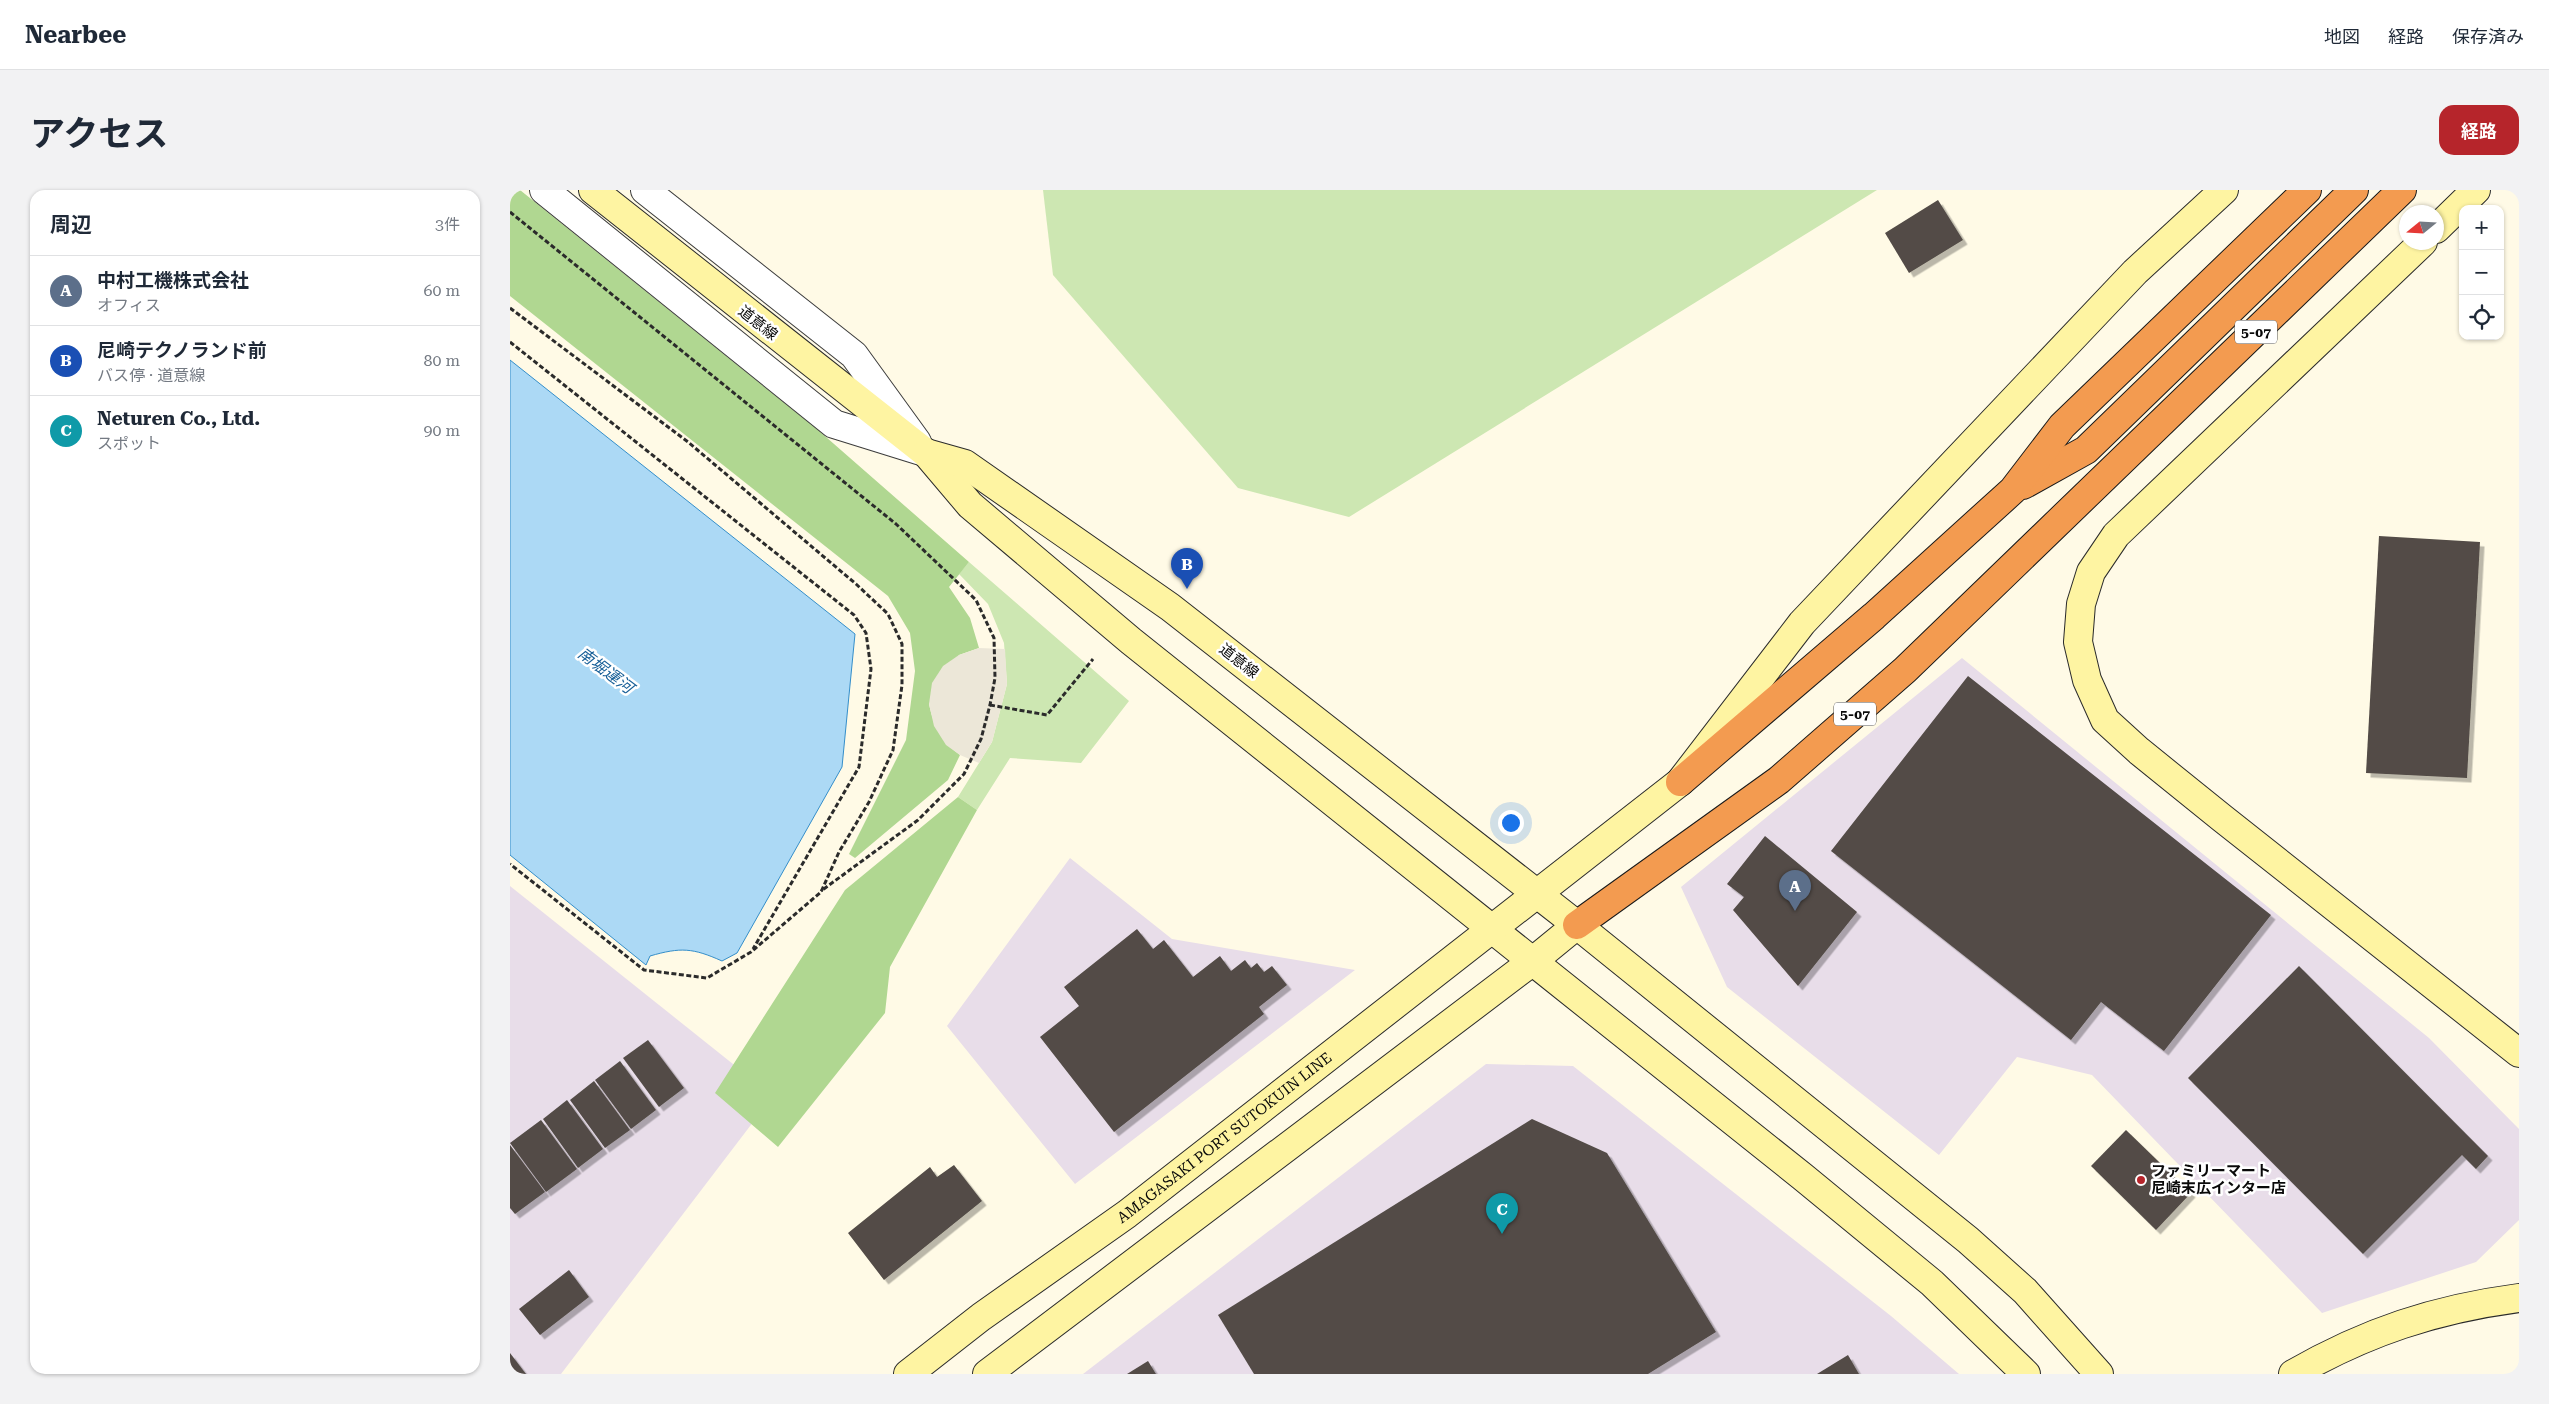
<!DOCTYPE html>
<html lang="ja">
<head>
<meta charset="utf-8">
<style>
  :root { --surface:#fff; --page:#f2f2f3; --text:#1f2937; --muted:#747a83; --line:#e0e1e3; --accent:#b6252b }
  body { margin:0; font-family:"Roboto Serif","Noto Sans JP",serif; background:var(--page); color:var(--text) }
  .controls { position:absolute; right:15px; top:15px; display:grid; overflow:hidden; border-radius:10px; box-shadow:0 1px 4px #0004 }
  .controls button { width:45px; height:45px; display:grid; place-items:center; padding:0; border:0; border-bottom:1px solid var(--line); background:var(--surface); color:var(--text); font:25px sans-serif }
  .compass { position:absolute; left:1889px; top:15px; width:45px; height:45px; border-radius:50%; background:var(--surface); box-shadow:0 1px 4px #0004; rotate:252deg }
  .you { position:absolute; left:1000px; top:632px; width:18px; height:18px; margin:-12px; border:4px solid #fff; border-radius:50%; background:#1a73e8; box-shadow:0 0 0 8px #1a73e833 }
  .badge { display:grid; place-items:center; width:32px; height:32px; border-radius:50%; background:var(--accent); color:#fff; font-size:16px; font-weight:700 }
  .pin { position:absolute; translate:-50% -41px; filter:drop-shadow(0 1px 2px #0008) }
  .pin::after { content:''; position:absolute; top:26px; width:18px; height:15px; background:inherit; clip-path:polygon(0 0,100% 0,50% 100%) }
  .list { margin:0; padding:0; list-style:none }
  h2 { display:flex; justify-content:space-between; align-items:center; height:65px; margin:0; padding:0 20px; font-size:21px }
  h2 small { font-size:16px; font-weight:400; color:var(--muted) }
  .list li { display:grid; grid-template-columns:32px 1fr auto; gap:15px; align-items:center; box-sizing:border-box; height:70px; padding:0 20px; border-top:1px solid var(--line) }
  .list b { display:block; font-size:19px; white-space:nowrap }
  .list p { margin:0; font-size:16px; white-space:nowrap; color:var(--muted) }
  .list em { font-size:16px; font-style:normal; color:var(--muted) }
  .icon { flex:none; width:28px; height:28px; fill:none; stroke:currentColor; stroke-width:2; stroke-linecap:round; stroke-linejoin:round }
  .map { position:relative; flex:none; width:2009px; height:1184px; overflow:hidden; border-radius:15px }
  header { display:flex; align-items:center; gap:30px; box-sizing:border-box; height:70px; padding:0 25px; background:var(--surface); border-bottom:1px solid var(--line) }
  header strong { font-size:24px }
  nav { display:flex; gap:28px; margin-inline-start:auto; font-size:18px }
  .intro { display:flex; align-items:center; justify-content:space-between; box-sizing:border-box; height:120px; padding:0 30px }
  h1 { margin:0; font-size:35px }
  .button { padding:12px 22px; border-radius:15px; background:var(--accent); color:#fff; font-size:18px; font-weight:700 }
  main { display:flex; gap:30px; padding:0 30px }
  aside { flex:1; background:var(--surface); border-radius:15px; box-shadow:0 1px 4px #0004 }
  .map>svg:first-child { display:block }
</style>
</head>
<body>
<header>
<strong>Nearbee</strong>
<nav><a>地図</a><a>経路</a><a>保存済み</a></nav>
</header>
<div class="intro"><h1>アクセス</h1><a class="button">経路</a></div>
<main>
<aside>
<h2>周辺<small>3件</small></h2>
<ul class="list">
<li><span class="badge" style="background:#5c6f8a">A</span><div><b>中村工機株式会社</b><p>オフィス</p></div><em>60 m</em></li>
<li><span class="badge" style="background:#1a4fb4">B</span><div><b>尼崎テクノランド前</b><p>バス停 · 道意線</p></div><em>80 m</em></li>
<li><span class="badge" style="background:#0f9aa8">C</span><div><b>Neturen Co., Ltd.</b><p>スポット</p></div><em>90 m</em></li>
</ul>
</aside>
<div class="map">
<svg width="2009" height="1184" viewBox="0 0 2009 1184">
  <defs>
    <filter id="shadow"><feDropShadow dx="4.5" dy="4.5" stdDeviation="0" flood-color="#0004"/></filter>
  </defs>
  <rect width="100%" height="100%" fill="#fffae6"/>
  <g fill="#e8dde9">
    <path d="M1452 468 1919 848 2009 939V1030L1966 1072 1812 1123 1582 885 1507 867 1429 965 1217 797 1171 697Z"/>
    <path d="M560 668 662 749 845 780 565 994 437 836Z"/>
    <path d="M0 696 263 906 51 1184H0Z"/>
    <path d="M976 874 1063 876 1381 1126 1449 1184H573Z"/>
  </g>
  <g fill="#cde7b2">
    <path d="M533 0H1367L839 327 728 298 543 85Z"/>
    <path d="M459 372 619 511 571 573 500 568 467 620 448 607 482 552 497 494 494 453 478 414 449 384Z"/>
  </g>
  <g fill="#b0d791">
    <path d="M0 0H10L308 240 459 372 439 397 460 428 469 458 449 465 419 514C424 537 431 551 450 565L438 590 345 668 339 664 396 550 405 481 400 443 378 406 0 106Z"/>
    <path d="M448 607 467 620 380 777 375 823 268 957 205 903 335 700Z"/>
  </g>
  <path fill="#ece7d8" d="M469 458 495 459 497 494 482 552 469 573 450 565 436 555 424 536 419 514 422 493 433 476 449 465Z"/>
  <path fill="#acd9f5" stroke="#348eca" d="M0 170 345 444 332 577 227 763 212 771C183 758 171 757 140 766L136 775 0 665Z"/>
  <g fill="#524b46" filter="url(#shadow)">
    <path d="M1428 10 1453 50 1399 83 1375 43Z"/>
    <path d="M1869 346 1970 352 1957 588 1856 583Z"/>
    <path d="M1458 486 1761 725 1654 861 1591 812 1561 850 1321 661Z"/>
    <path d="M1255 646 1347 722 1288 796 1223 720 1234 707 1217 694Z"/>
    <path d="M627 739 643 759 654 750 683 787 710 766 721 781 735 770 741 778 747 773 754 782 762 776 777 795 749 817 754 824 604 942 530 847 569 816 554 797Z"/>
    <path d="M1789 776 1978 966 1966 979 1952 965 1853 1064 1678 888Z"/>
    <path d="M138 850 174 898 149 917 113 868Z"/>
    <path d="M110 871 146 920 121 939 85 890Z"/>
    <path d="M84 891 120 940 95 958 60 910Z"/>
    <path d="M57 910 93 959 68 978 33 929Z"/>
    <path d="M1022 929 1097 963 1206 1142 1138 1184H744L708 1125Z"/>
    <path d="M31 930 67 979 36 1002 0 953Z"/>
    <path d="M1616 940 1681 1003 1646 1040 1581 976Z"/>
    <path d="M0 955 35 1002 5 1024 0 1018Z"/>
    <path d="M444 975 472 1011 374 1090 338 1043 420 977 427 987Z"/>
    <path d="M59 1080 79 1107 30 1145 9 1119Z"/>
    <path d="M0 1163 16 1184H0Z"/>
    <path d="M1338 1165 1349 1184H1307Z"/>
    <path d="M638 1171 646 1184H617Z"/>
  </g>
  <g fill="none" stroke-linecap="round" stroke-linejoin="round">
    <g stroke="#3c3c3c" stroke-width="30">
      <g id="street">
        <path d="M34 0 324 234 414 262"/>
        <path d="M135 0 344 165 407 252"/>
      </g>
    </g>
    <g stroke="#2b2b2b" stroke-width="30">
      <g id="secondary">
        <path d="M83 0 416 263 460 315 621 451 1293 987 1422 1093 1516 1184"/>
        <path d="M1926 39 1966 0"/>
        <path d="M1913 52 1606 345 1581 382 1571 414 1568 452 1577 490 1595 530 1629 561 1712 628 2009 863"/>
        <path d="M416 263 455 274 660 417 1067 735 1458 1050 1515 1101 1589 1184"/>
        <path id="s1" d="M398 1184 471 1127 617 1024 1170 592 1292 433 1625 82 1714 0"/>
        <path d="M477 1184 1023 771 1067 735"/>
        <path d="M1783 1184C1856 1142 1925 1119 2009 1108"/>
      </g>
    </g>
    <g stroke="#1a1a1a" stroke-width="30">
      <g id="highway">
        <path d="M1513 295 1576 260 1844 0"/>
        <path d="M1170 592 1364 426 1503 300 1552 236 1797 0"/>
        <path d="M1067 735 1269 590 1395 480 1892 0"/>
      </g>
    </g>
    <g stroke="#2b2b2b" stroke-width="3" stroke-dasharray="5 2.5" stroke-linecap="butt">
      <path d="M0 22 386 334 466 410 484 448 485 488 480 515 471 549 454 584 408 630 311 701"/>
      <path d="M0 118 178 252 346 394 378 424 392 454V495L383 560 359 612 329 662 311 702 241 762 197 788 134 780 0 674"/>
      <path d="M0 152 344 425 356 443 361 479 349 577 243 759"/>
      <path d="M480 515 537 525 583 469"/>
    </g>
    <use href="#street" stroke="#fff" stroke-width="28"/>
    <use href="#secondary" stroke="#fef4a2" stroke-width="28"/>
    <use href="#highway" stroke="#f39b50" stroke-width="28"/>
  </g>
  <circle fill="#b6252b" stroke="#fff" stroke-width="2" cx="1631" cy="990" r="5"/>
  <g text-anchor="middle" stroke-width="5" stroke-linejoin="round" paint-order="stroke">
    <g fill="#fff" stroke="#535353" stroke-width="1">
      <rect x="1725" y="130.5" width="42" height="23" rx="4"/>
      <rect x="1324" y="512.5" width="42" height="23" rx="4"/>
    </g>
    <g font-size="14" font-weight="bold" fill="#090909">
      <text x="1746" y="147">5-07</text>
      <text x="1345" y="529">5-07</text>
    </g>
    <g font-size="15" fill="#090909" stroke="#fff">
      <text transform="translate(248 133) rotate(38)" y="5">道意線</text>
      <text transform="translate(729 471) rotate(38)" y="5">道意線</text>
      <text dy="5" stroke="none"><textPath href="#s1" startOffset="395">AMAGASAKI PORT SUTOKUIN LINE</textPath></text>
    </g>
    <g font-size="15" font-weight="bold" fill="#090909" stroke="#fff" text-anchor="start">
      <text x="1641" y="986">ファミリーマート<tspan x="1641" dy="17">尼崎末広インター店</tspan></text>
    </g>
    <g font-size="16" font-style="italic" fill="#165e97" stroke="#fff">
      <text transform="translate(96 480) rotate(37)" y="6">南堀運河</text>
    </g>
  </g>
</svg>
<div class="controls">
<button>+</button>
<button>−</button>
<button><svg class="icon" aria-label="locate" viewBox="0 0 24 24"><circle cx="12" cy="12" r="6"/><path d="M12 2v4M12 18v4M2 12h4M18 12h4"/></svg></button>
</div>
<svg class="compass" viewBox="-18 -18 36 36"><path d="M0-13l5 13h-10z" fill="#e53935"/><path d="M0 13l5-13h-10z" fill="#747a83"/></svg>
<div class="you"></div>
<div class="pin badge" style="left:1285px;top:721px;background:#5c6f8a">A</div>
<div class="pin badge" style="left:677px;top:399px;background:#1a4fb4">B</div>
<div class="pin badge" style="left:992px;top:1044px;background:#0f9aa8">C</div>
</div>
</main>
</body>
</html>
